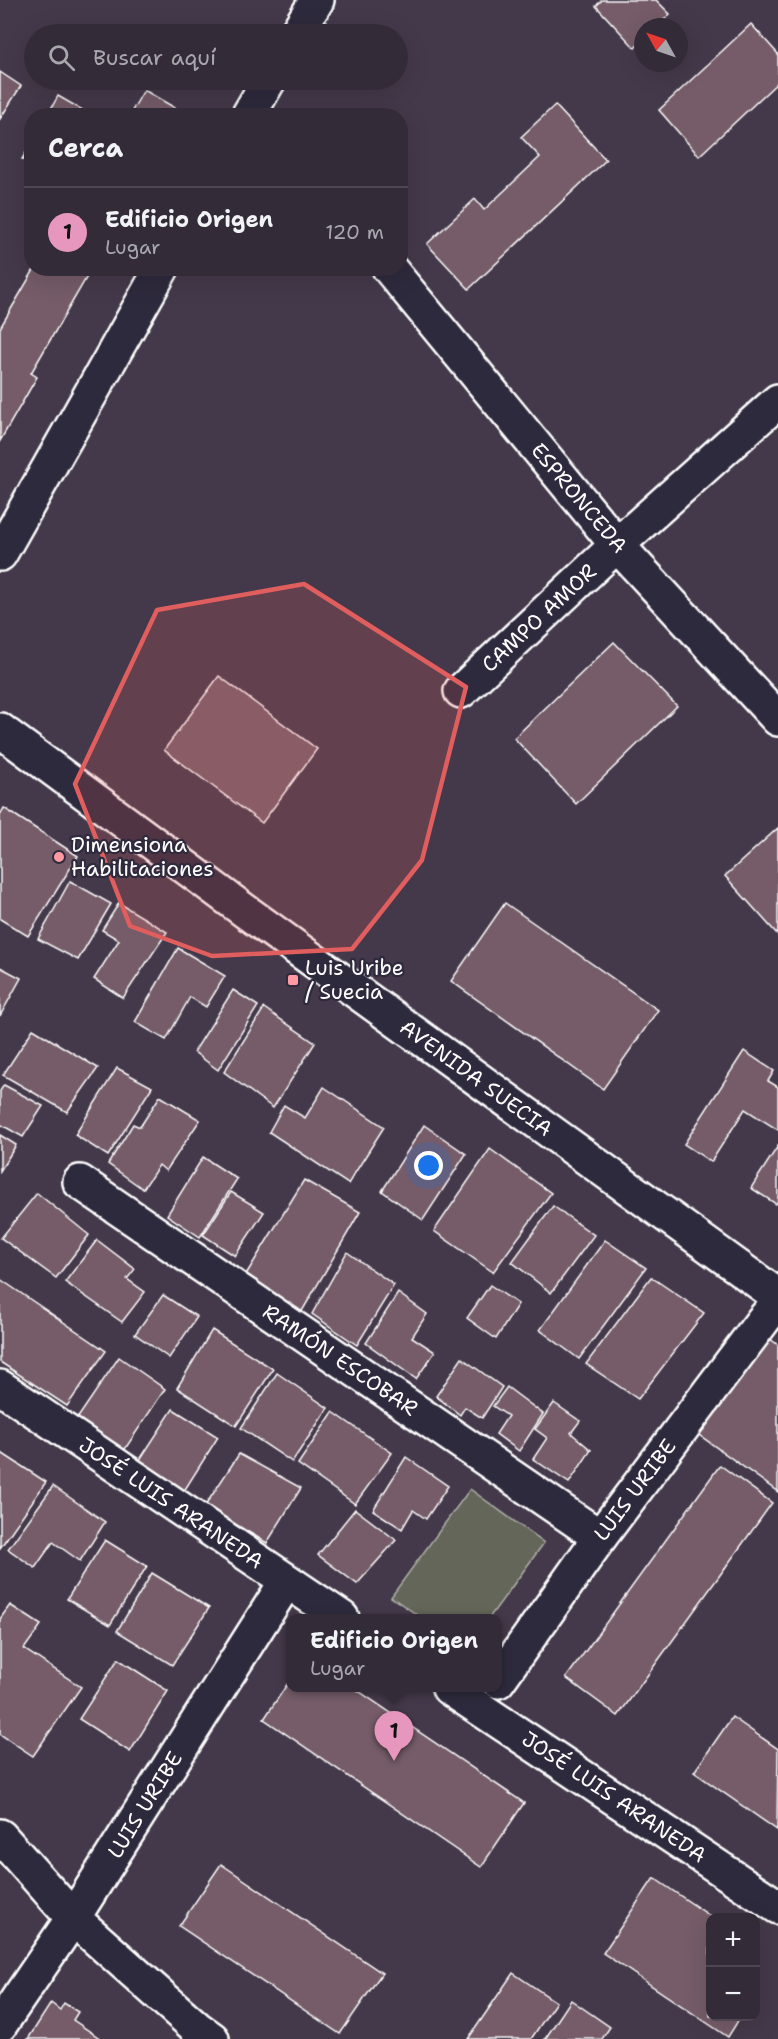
<!DOCTYPE html>
<html lang="es">
<head>
<meta charset="utf-8">
<style>
  :root { --surface:#332b38; --page:#3b3340; --text:#f1f3f6; --muted:#a9a7ae; --line:#4e4753; --accent:#e797bd }
  body { margin:0; font-family:"Shantell Sans",sans-serif; background:var(--page); color:var(--text) }
  .controls { position:absolute; right:18px; bottom:18px; display:grid; overflow:hidden; border-radius:12px; box-shadow:0 6px 24px #0002 }
  .controls button { width:54px; height:54px; display:grid; place-items:center; padding:0; border:0; border-bottom:2px solid var(--line); background:var(--surface); color:var(--text); font:30px sans-serif }
  .compass { position:absolute; left:634px; top:18px; width:54px; height:54px; border-radius:50%; background:var(--surface); box-shadow:0 6px 24px #0002; rotate:310deg }
  .you { position:absolute; left:429px; top:1166px; width:21px; height:21px; margin:-15px; border:4px solid #fff; border-radius:50%; background:#1a73e8; box-shadow:0 0 0 9px #1a73e833 }
  .badge { display:grid; place-items:center; width:39px; height:39px; border-radius:50%; background:var(--accent); color:#111; font-size:20px; font-weight:700 }
  .pin { position:absolute; translate:-50% -50px; filter:drop-shadow(0 2px 3px #0008) }
  .pin::after { content:''; position:absolute; top:32px; width:21px; height:18px; background:inherit; clip-path:polygon(0 0,100% 0,50% 100%) }
  .popup { position:absolute; left:286px; top:1614px; width:216px; height:78px; box-sizing:border-box; display:grid; place-content:center; border-radius:12px; background:var(--surface); filter:drop-shadow(0 2px 4px #0005); font-size:20px; white-space:nowrap; color:var(--muted) }
  .popup b { font-size:22px; color:var(--text) }
  .popup::after { content:''; position:absolute; left:50%; top:100%; margin-left:-12px; border:12px solid transparent; border-top-color:var(--surface) }
  .list { margin:0; padding:0; list-style:none }
  h2 { display:flex; justify-content:space-between; align-items:center; height:78px; margin:0; padding:0 24px; font-size:26px }
  h2 small { font-size:20px; font-weight:400; color:var(--muted) }
  .list li { display:grid; grid-template-columns:39px 1fr auto; gap:18px; align-items:center; box-sizing:border-box; height:90px; padding:0 24px; border-top:2px solid var(--line) }
  .list b { display:block; font-size:22px; white-space:nowrap }
  .list p { margin:0; font-size:20px; white-space:nowrap; color:var(--muted) }
  .list em { font-size:20px; font-style:normal; color:var(--muted) }
  .icon { flex:none; width:33px; height:33px; fill:none; stroke:currentColor; stroke-width:2; stroke-linecap:round; stroke-linejoin:round }
  .map { position:relative; flex:none; width:778px; height:2039px; overflow:hidden }
  .search { position:absolute; background:var(--surface); box-shadow:0 6px 24px #0002; left:24px; top:24px; width:384px; height:66px; display:flex; align-items:center; gap:15px; box-sizing:border-box; padding:0 21px; border-radius:33px; color:var(--muted); font-size:22px }
  .panel { position:absolute; background:var(--surface); box-shadow:0 6px 24px #0002; left:24px; top:108px; width:384px; height:168px; border-radius:24px }
  .map>svg:first-child { display:block }
</style>
</head>
<body>
<div class="map">
<svg width="778" height="2039" viewBox="0 0 778 2039">
  <rect width="100%" height="100%" fill="#44394a"/>
  <filter id="ink" filterUnits="userSpaceOnUse"><feTurbulence type="fractalNoise" baseFrequency=".0167" numOctaves="2"/><feDisplacementMap in="SourceGraphic" scale="12" xChannelSelector="R" yChannelSelector="G"/><feConvolveMatrix kernelMatrix="1 2 1 2 8 2 1 2 1" color-interpolation-filters="sRGB"/></filter>
  <g filter="url(#ink)">
    <path fill="#646658" stroke="#b2b2ac" stroke-width="1.5" d="M470 1489 544 1543 489 1618H422L391 1597Z"/>
    <g fill="#745c67" stroke="#fff" stroke-width="1.5">
      <path d="M602 0H656L670 14 657 27H643V40L635 48 596 6Z"/>
      <path d="M751 24 778 54V82L699 156 659 110Z"/>
      <path d="M0 72 21 86 0 119Z"/>
      <path d="M144 90 189 116H129Z"/>
      <path d="M58 96 93 116H47Z"/>
      <path d="M555 105 606 160 469 289 427 244 475 199 484 210 540 157 521 137Z"/>
      <path d="M32 143V165L22 159Z"/>
      <path d="M35 268H92L31 373 37 377 0 441V328Z"/>
      <path d="M614 642 677 706 576 804 514 738Z"/>
      <path d="M219 676 317 749 262 823 164 750Z"/>
      <path d="M4 808 78 856 28 936 0 919V815Z"/>
      <path d="M778 828V935L725 876Z"/>
      <path d="M70 881 111 904 78 960 38 939Z"/>
      <path d="M119 903 167 932 123 998 94 979 119 940 102 930Z"/>
      <path d="M505 903 658 1010 603 1089 451 981Z"/>
      <path d="M178 948 225 976 206 1007 190 997 166 1040 135 1022Z"/>
      <path d="M0 967 21 978 0 1016Z"/>
      <path d="M233 990 258 1006 218 1070 194 1052Z"/>
      <path d="M264 1008 315 1043 273 1108 224 1072Z"/>
      <path d="M33 1029 98 1068 67 1112 3 1075Z"/>
      <path d="M744 1051 774 1071 768 1081 778 1087V1130L745 1109 711 1162 684 1144Z"/>
      <path d="M117 1068 152 1087 108 1156 75 1135Z"/>
      <path d="M4 1085 43 1106 23 1137 0 1124V1091Z"/>
      <path d="M324 1087 384 1127 348 1184 269 1132 284 1105 305 1118Z"/>
      <path d="M160 1096 200 1120 166 1171 159 1165 143 1189 108 1164 133 1124 140 1127Z"/>
      <path d="M424 1125 466 1154 423 1220 382 1191Z"/>
      <path d="M0 1135 16 1145 0 1171Z"/>
      <path d="M778 1146V1200L776 1204 751 1188Z"/>
      <path d="M490 1149 551 1193 493 1272 434 1231Z"/>
      <path d="M203 1157 237 1179 200 1237 167 1215Z"/>
      <path d="M304 1180 360 1212 301 1313 245 1276Z"/>
      <path d="M231 1192 264 1212 235 1256 203 1235Z"/>
      <path d="M37 1193 89 1235 56 1278 1 1238Z"/>
      <path d="M553 1206 594 1235 551 1293 512 1262Z"/>
      <path d="M97 1240 135 1269 127 1279 145 1292 122 1322 65 1282Z"/>
      <path d="M605 1240 646 1268 579 1359 540 1330Z"/>
      <path d="M347 1252 394 1285 357 1345 312 1314Z"/>
      <path d="M651 1277 704 1313 638 1399 586 1364Z"/>
      <path d="M0 1279 106 1351 67 1406 0 1362Z"/>
      <path d="M490 1285 518 1304 496 1339 467 1318Z"/>
      <path d="M398 1293 427 1314 412 1337 435 1352 416 1379 366 1343Z"/>
      <path d="M163 1295 197 1317 169 1358 135 1334Z"/>
      <path d="M212 1330 273 1369 236 1426 177 1388Z"/>
      <path d="M769 1338 778 1345V1492L698 1434Z"/>
      <path d="M119 1357 165 1389 123 1452 77 1419Z"/>
      <path d="M462 1358 502 1387 482 1418 465 1407 460 1415 436 1396Z"/>
      <path d="M277 1373 328 1408 292 1462 241 1428Z"/>
      <path d="M507 1387 543 1414 519 1451 496 1434 508 1416 493 1406Z"/>
      <path d="M554 1403 580 1421 571 1433 591 1450 569 1483 533 1459 547 1438 535 1429Z"/>
      <path d="M173 1409 218 1437 184 1491 139 1461Z"/>
      <path d="M333 1412 392 1453 355 1504 298 1464Z"/>
      <path d="M0 1452 46 1482 0 1548Z"/>
      <path d="M239 1454 301 1488 267 1543 205 1506Z"/>
      <path d="M406 1457 448 1486 426 1519 413 1510 402 1529 373 1510Z"/>
      <path d="M720 1465 772 1503 618 1716 566 1678Z"/>
      <path d="M53 1486 105 1522 80 1561 53 1542 35 1568 8 1549Z"/>
      <path d="M355 1509 396 1540 357 1584 318 1555Z"/>
      <path d="M105 1540 147 1566 110 1625 67 1599Z"/>
      <path d="M152 1573 209 1608 172 1665 117 1631Z"/>
      <path d="M10 1605 41 1625 24 1649 81 1687 33 1756 0 1734V1619Z"/>
      <path d="M118 1659 168 1691 130 1752 79 1719Z"/>
      <path d="M290 1680V1688H354L524 1803 481 1867 264 1719Z"/>
      <path d="M732 1717 778 1749 777 1830 694 1772Z"/>
      <path d="M221 1864 382 1973 340 2034 179 1926Z"/>
      <path d="M654 1878 713 1918H710V2016H741L728 2037 603 1953Z"/>
      <path d="M513 1973 556 2002 531 2039H468Z"/>
      <path d="M571 2000 610 2027 602 2039H545Z"/>
      <path d="M51 2003 60 2010 64 2003 78 2012 73 2020 101 2039H28Z"/>
    </g>
    <g fill="none" stroke-linecap="round" stroke-linejoin="round">
      <g stroke="#fff" stroke-width="38">
        <g id="street">
          <path d="M389 268 617 545 778 719"/>
          <path d="M461 691 617 545 778 401"/>
          <path d="M80 1182 600 1537"/>
          <path d="M0 1387 342 1618"/>
          <path d="M498 1681 600 1537 764 1319 778 1303"/>
          <path d="M449 1688 778 1907"/>
          <path d="M0 2025 73 1918 286 1582"/>
        </g>
      </g>
      <g stroke="#fff" stroke-width="38">
        <g id="secondary">
          <path d="M296 34 317 0"/>
          <path d="M248 116 269 80"/>
          <path d="M0 554 162 268"/>
          <path d="M0 730 245 911 778 1296"/>
          <path d="M0 1836 73 1918 198 2029 212 2039"/>
        </g>
      </g>
      <use href="#street" stroke="#2f2a3d" stroke-width="33"/>
      <use href="#secondary" stroke="#2f2a3d" stroke-width="33"/>
    </g>
  </g>
  <path fill="#e05e5e" fill-opacity="0.2" stroke="#e05e5e" stroke-width="4.5" stroke-linejoin="round" d="M304 584 466 687 422 860 352 949 212 956 130 926 75 784 157 610Z"/>
  <g fill="#ff9aa2" stroke="#2f2a3d" stroke-width="2">
    <circle cx="59" cy="857" r="6"/>
    <rect x="287" y="974" width="12" height="12" rx="3"/>
  </g>
  <g text-anchor="middle" stroke-width="4.5" stroke-linejoin="round" paint-order="stroke">
    <g font-size="21" fill="#fff" stroke="#2f2a3d">
      <text transform="translate(579 498) rotate(50)" y="7">ESPRONCEDA</text>
      <text transform="translate(539 618) rotate(-43)" y="7">CAMPO AMOR</text>
      <text transform="translate(476 1078) rotate(36)" y="7">AVENIDA SUECIA</text>
      <text transform="translate(340 1360) rotate(34)" y="7">RAMÓN ESCOBAR</text>
      <text transform="translate(635 1490) rotate(-53)" y="7">LUIS URIBE</text>
      <text transform="translate(171 1503) rotate(34)" y="7">JOSÉ LUIS ARANEDA</text>
      <text transform="translate(614 1797) rotate(34)" y="7">JOSÉ LUIS ARANEDA</text>
      <text transform="translate(145 1805) rotate(-58)" y="7">LUIS URIBE</text>
    </g>
    <g font-size="21" fill="#fff" stroke="#2f2a3d" text-anchor="start">
      <text x="71" y="852">Dimensiona<tspan x="71" dy="24">Habilitaciones</tspan></text>
      <text x="305" y="975">Luis Uribe<tspan x="305" dy="24">/ Suecia</tspan></text>
    </g>
  </g>
</svg>
<div class="controls">
<button>+</button>
<button>−</button>
</div>
<svg class="compass" viewBox="-18 -18 36 36"><path d="M0-13l5 13h-10z" fill="#e53935"/><path d="M0 13l5-13h-10z" fill="#a9a7ae"/></svg>
<div class="you"></div>
<div class="pin badge" style="left:394px;top:1761px">1</div>
<div class="popup"><b>Edificio Origen</b>Lugar</div>
<div class="search"><svg class="icon" aria-label="search" viewBox="0 0 24 24"><circle cx="10" cy="10" r="6"/><path d="M15 15l6 6"/></svg>Buscar aquí</div>
<section class="panel">
<h2>Cerca<small></small></h2>
<ul class="list">
<li><span class="badge">1</span><div><b>Edificio Origen</b><p>Lugar</p></div><em>120 m</em></li>
</ul>
</section>
</div>
</body>
</html>
